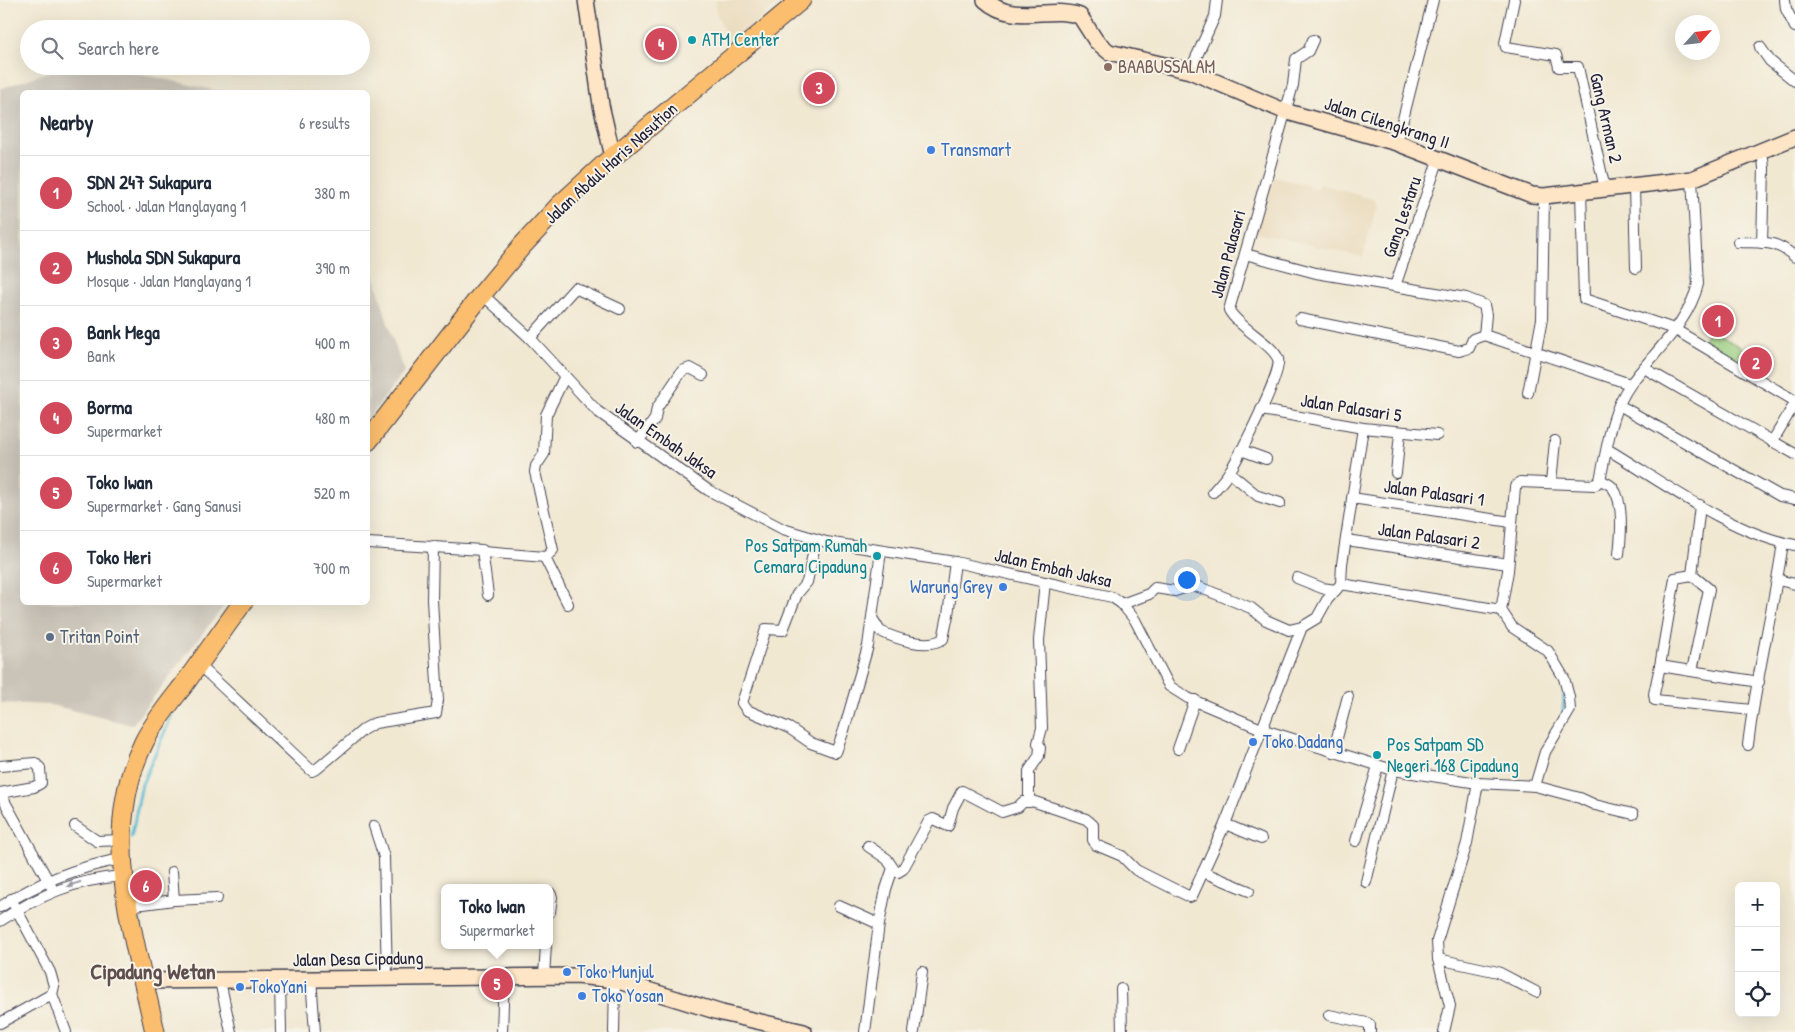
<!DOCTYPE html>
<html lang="en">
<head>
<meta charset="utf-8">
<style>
  :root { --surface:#fff; --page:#f6f6f7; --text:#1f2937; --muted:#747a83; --line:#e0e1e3; --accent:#d1495b }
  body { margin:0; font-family:"Patrick Hand",sans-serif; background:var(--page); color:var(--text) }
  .controls { position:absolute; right:15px; bottom:15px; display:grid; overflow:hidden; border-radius:8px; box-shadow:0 5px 20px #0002 }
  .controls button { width:45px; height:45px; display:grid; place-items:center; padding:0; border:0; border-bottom:1px solid var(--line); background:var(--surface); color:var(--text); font:25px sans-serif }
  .compass { position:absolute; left:1675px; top:15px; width:45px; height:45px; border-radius:50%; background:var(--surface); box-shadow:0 5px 20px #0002; rotate:63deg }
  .you { position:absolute; left:1186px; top:579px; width:18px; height:18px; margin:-12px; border:4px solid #fff; border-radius:50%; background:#1a73e8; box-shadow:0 0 0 8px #1a73e833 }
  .badge { display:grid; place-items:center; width:32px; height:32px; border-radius:50%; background:var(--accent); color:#fff; font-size:16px; font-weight:700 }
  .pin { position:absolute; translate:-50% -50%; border:2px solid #fff; box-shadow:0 1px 5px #0006 }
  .popup { position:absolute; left:441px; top:884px; width:112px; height:65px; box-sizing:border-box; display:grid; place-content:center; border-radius:8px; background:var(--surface); filter:drop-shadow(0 1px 4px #0005); font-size:16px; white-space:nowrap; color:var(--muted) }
  .popup b { font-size:19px; color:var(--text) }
  .popup::after { content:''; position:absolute; left:50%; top:100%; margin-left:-10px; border:10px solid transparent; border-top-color:var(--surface) }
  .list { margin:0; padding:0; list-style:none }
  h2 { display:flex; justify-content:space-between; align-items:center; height:65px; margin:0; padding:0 20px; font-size:21px }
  h2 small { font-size:16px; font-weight:400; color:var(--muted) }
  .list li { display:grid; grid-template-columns:32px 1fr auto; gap:15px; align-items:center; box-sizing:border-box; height:75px; padding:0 20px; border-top:1px solid var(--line) }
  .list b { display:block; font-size:19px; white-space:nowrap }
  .list p { margin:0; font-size:16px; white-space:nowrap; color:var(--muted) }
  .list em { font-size:16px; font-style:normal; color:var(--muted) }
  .icon { flex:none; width:28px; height:28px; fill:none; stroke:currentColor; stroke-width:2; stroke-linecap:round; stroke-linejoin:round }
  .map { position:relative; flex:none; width:1795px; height:1032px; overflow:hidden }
  .search { position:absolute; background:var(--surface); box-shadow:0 5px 20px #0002; left:20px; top:20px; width:350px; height:55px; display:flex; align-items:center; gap:12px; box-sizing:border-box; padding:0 18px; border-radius:28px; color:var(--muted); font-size:19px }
  .panel { position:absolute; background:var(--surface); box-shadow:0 5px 20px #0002; left:20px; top:90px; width:350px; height:515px; border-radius:8px }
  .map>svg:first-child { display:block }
</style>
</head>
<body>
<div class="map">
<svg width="1795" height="1032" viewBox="0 0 1795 1032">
  <rect width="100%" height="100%" fill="#f7f3e8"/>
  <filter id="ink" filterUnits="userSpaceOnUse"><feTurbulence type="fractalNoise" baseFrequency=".02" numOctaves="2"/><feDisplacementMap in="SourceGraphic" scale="10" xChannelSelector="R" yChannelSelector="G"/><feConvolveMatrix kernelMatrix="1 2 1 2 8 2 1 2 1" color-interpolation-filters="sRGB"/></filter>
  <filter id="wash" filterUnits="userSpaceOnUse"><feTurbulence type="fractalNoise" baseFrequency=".0096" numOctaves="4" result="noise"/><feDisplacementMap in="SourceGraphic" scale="20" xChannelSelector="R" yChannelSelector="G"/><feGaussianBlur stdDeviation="1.12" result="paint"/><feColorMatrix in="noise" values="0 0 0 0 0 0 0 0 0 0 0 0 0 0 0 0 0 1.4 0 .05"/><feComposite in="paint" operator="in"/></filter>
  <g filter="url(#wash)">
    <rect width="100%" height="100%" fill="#f1e8d2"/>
    <g fill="#e9d9ba">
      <path d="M716 0H781L730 47 717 14Z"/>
      <path d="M1271 176 1318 189 1320 184 1375 200 1376 206 1363 257 1254 232Z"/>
    </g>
    <g fill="#c9c3b8">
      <path d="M65 66H104L223 92H22V602L226 603 132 725 51 705 0 703V89Z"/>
      <path d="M368 254 391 334 404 372 368 419Z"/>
    </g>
    <path fill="#98cc7d" stroke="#5d775c" d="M1710 329 1750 353 1744 366 1703 341Z"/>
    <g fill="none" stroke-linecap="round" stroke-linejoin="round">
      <g stroke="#55bad3" stroke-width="3">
        <path d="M1692 289 1693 270"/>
        <path d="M1563 711 1564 695"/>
        <path d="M143 782 172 715"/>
        <path d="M135 818 142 784"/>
        <path d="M131 837 135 820"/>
        <path d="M139 918 149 964"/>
      </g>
    </g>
  </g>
  <g filter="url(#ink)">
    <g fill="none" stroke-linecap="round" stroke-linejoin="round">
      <g stroke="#414052" stroke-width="12">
        <g id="street">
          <path d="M1514 0 1505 43 1506 47 1556 55 1559 67H1578L1605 189"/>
          <path d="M1785 0 1786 9 1795 27"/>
          <path d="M1760 47 1770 61 1795 81"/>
          <path d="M1190 71 1215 16 1217 0"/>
          <path d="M1397 143 1433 0"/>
          <path d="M1634 186 1636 268"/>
          <path d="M1581 191 1584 299 1674 329 1795 401"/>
          <path d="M1738 242C1764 243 1774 239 1795 257"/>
          <path d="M1762 243 1764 168 1762 150"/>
          <path d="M1245 254 1316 273 1466 298 1484 305 1486 315 1484 335 1630 384"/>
          <path d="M1395 286 1439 158"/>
          <path d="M482 294 530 338 597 411 708 490 783 529 826 542 955 562 1112 597 1122 604 1135 620 1169 686 1188 698 1264 730 1393 770 1478 783 1535 786 1580 798 1595 805 1633 814"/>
          <path d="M1300 319 1459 351 1469 348 1473 339 1484 335"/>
          <path d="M530 338 575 288 620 309"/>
          <path d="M1644 368 1795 454"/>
          <path d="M565 376 546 415 544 454 536 466 535 472 553 550 545 558 568 604"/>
          <path d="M1528 393 1542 319 1544 196"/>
          <path d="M1619 405 1780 496 1795 499"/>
          <path d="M1261 410 1363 428 1437 435"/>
          <path d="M637 442 650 426 655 419 657 408 682 371 690 368 703 375"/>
          <path d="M1772 442 1795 403"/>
          <path d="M1607 449C1661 481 1734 535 1795 545"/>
          <path d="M1241 450 1266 459"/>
          <path d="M1229 472 1258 496 1280 503"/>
          <path d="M1396 473 1400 433"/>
          <path d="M1600 480C1604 482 1610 484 1613 488 1624 502 1621 537 1619 554"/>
          <path d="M1551 482 1555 441"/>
          <path d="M1213 492C1219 485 1225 479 1230 471 1239 456 1283 372 1278 359 1274 345 1238 327 1229 310L1293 85 1296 59 1308 51 1313 40"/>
          <path d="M1352 498 1511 522"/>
          <path d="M816 540 807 582 797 594 783 630 766 629 742 703 747 710 789 728 811 743 836 752 844 730 868 646 881 551"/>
          <path d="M1346 540 1508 564"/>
          <path d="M368 543 482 550 488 595"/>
          <path d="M483 552 545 557"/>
          <path d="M1692 575 1675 578 1660 666 1759 682"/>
          <path d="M1297 578 1322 588 1336 590"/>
          <path d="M1778 580 1795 584"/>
          <path d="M1045 582 1039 640 1042 728 1038 743 1040 748 1039 756 1029 771V800L1086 819 1093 825V840L1096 845 1122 856 1136 870 1190 897 1192 896 1225 824 1302 627"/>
          <path d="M1341 584 1501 610"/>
          <path d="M1122 604 1149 594 1155 588 1175 591 1190 586 1199 587 1251 608 1266 620 1289 630 1302 627 1317 618 1327 600 1341 584 1342 564 1363 428"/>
          <path d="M872 618 880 631C896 639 927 649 943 639L948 615 955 562"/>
          <path d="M198 664 312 771 318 768 364 729 375 723 436 713 438 700 432 600 433 546"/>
          <path d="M1660 666 1654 694 1655 700 1752 710"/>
          <path d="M1692 671 1709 589 1692 575 1700 505"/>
          <path d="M1748 745C1756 677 1773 611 1783 543"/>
          <path d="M1178 749 1195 700"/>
          <path d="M1333 753 1348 696"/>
          <path d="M0 766 35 763 40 768 41 783 34 787 0 793"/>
          <path d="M1535 786 1545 752 1570 710 1569 697 1564 678 1548 651 1512 627 1501 610 1508 571 1515 487 1520 482 1595 485 1600 480C1607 449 1611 411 1630 385 1653 353 1688 324 1698 284L1692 179"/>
          <path d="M0 793 51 886"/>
          <path d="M1225 824 1261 839"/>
          <path d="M75 826 97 841 122 840"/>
          <path d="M374 826 384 857 387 977"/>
          <path d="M1356 841 1378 766"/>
          <path d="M893 870 898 872 903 869 929 821 933 819 948 826 953 808 962 791 1002 812 1018 807 1023 802H1030"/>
          <path d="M172 872 174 900"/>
          <path d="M1203 872 1249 891"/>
          <path d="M1366 882 1393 770"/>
          <path d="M550 893 552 897 550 912"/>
          <path d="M11 899 50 972 54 986 52 994 66 1032"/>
          <path d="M128 906 174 900 217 898"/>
          <path d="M839 906 879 924"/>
          <path d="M0 907C37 883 77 867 121 859"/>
          <path d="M0 921C40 895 74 880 122 876"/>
          <path d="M1438 959 1498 972 1536 992"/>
          <path d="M544 976 546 945"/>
          <path d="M311 978 315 1032"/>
          <path d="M280 979 281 1032"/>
          <path d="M220 981 231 1032"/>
          <path d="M1121 989 1122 1032"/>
          <path d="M1329 1015 1367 1023 1370 1025V1032"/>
          <path d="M0 1023 52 994"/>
          <path d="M502 1032 504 976"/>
          <path d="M614 1032 615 980"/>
          <path d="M865 1032 879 924 886 889 893 868 887 859 868 846"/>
          <path d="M914 1032 922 972"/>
          <path d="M1444 1032 1450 1006 1438 959 1437 941 1467 843 1478 783"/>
        </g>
      </g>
      <g stroke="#414052" stroke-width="18">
        <g id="secondary">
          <path d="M586 0 601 105 613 157"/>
          <path d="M985 0C1014 26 1048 5 1080 16L1096 41 1109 52 1190 71 1284 111 1397 143 1532 195 1544 196 1692 179 1795 137"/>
          <path d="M144 981 577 976 615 980 722 1013 804 1032"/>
        </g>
      </g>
      <g stroke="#414052" stroke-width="21">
        <g id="highway">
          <path d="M368 441 482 294 521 247 560 205 608 161 801 0"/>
          <path d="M155 1032C135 938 98 834 144 742 154 722 169 704 183 686 203 658 223 630 243 602"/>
        </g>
      </g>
      <use href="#street" stroke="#fff" stroke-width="10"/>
      <use href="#secondary" stroke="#fde5c5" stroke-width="15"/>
      <use href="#highway" stroke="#fbbd6e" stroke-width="19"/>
    </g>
    <defs><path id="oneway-solid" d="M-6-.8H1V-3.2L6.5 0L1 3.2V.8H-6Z" transform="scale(1.25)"/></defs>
    <use fill="#9c9ca7" href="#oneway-solid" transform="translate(74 884) rotate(163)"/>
  </g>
  <g fill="#0f9aa8" stroke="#f7f3e8" stroke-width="2">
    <circle cx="692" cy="40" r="5"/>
    <circle cx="877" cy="556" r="5"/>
    <circle cx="1377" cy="755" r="5"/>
  </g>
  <circle fill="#8d6e63" stroke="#f7f3e8" stroke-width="2" cx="1108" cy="67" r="5"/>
  <g fill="#3f7fe0" stroke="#f7f3e8" stroke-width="2">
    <circle cx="931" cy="150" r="5"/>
    <circle cx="1003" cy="587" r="5"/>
    <circle cx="1253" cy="742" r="5"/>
    <circle cx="567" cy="972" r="5"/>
    <circle cx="240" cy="987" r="5"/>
    <circle cx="582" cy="996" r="5"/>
  </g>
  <circle fill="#5c6f8a" stroke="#f7f3e8" stroke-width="2" cx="50" cy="637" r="5"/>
  <g text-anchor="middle" stroke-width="4" stroke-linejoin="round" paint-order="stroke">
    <g font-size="18" fill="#0d838f" stroke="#f7f3e8" text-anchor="start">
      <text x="702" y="46">ATM Center</text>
      <text x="867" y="552" text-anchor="end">Pos Satpam Rumah<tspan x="867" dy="21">Cemara Cipadung</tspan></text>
      <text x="1387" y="751">Pos Satpam SD<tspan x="1387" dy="21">Negeri 168 Cipadung</tspan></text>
    </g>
    <g font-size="18" fill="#785e54" stroke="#f7f3e8" text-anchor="start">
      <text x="1118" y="73">BAABUSSALAM</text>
    </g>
    <g font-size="18" fill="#22223b" stroke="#f7f3e8">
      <text transform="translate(1606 118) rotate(77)" y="6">Gang Arman 2</text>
      <text transform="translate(1387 123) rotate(18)" y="6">Jalan Cilengkrang II</text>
      <text transform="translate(611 163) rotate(-42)" y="6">Jalan Abdul Haris Nasution</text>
      <text transform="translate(1402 217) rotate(-71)" y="6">Gang Lestaru</text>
      <text transform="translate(1228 254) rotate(-75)" y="6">Jalan Palasari</text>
      <text transform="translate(1351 408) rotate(9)" y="6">Jalan Palasari 5</text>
      <text transform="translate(666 440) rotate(35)" y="6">Jalan Embah Jaksa</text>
      <text transform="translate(1434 493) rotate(8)" y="6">Jalan Palasari 1</text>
      <text transform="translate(1429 536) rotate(8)" y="6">Jalan Palasari 2</text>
      <text transform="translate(1053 568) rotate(13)" y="6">Jalan Embah Jaksa</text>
      <text transform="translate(358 959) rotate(-1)" y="6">Jalan Desa Cipadung</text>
    </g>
    <g font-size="18" fill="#366cbe" stroke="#f7f3e8" text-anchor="start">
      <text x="941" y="156">Transmart</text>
      <text x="993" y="593" text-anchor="end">Warung Grey</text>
      <text x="1263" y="748">Toko Dadang</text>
      <text x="577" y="978">Toko Munjul</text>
      <text x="250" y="993">TokoYani</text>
      <text x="592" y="1002">Toko Yosan</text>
    </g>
    <g font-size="18" fill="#4e5e75" stroke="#f7f3e8" text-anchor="start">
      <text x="60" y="643">Tritan Point</text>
    </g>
    <g font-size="22" font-weight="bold" fill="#5e4e4d" stroke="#f7f3e8">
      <text x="153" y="979">Cipadung Wetan</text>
    </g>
  </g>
</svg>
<div class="controls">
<button>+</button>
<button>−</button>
<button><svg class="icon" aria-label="locate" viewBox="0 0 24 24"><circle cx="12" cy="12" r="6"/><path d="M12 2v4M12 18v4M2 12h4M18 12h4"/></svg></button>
</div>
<svg class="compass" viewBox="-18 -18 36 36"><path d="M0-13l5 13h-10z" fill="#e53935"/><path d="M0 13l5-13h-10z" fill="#747a83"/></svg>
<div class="you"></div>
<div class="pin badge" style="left:1718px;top:321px">1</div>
<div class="pin badge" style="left:1756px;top:363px">2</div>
<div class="pin badge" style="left:819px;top:88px">3</div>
<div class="pin badge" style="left:661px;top:44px">4</div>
<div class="pin badge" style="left:497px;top:984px">5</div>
<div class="popup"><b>Toko Iwan</b>Supermarket</div>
<div class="pin badge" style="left:146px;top:886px">6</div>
<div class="search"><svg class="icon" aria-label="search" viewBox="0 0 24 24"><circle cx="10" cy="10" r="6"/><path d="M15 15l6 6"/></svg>Search here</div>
<section class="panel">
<h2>Nearby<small>6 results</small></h2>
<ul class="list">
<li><span class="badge">1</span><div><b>SDN 247 Sukapura</b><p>School · Jalan Manglayang 1</p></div><em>380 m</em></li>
<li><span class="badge">2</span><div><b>Mushola SDN Sukapura</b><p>Mosque · Jalan Manglayang 1</p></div><em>390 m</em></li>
<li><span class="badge">3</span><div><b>Bank Mega</b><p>Bank</p></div><em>400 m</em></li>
<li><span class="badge">4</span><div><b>Borma</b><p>Supermarket</p></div><em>480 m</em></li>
<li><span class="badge">5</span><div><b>Toko Iwan</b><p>Supermarket · Gang Sanusi</p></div><em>520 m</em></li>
<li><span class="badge">6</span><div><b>Toko Heri</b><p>Supermarket</p></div><em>700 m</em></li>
</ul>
</section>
</div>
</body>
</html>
